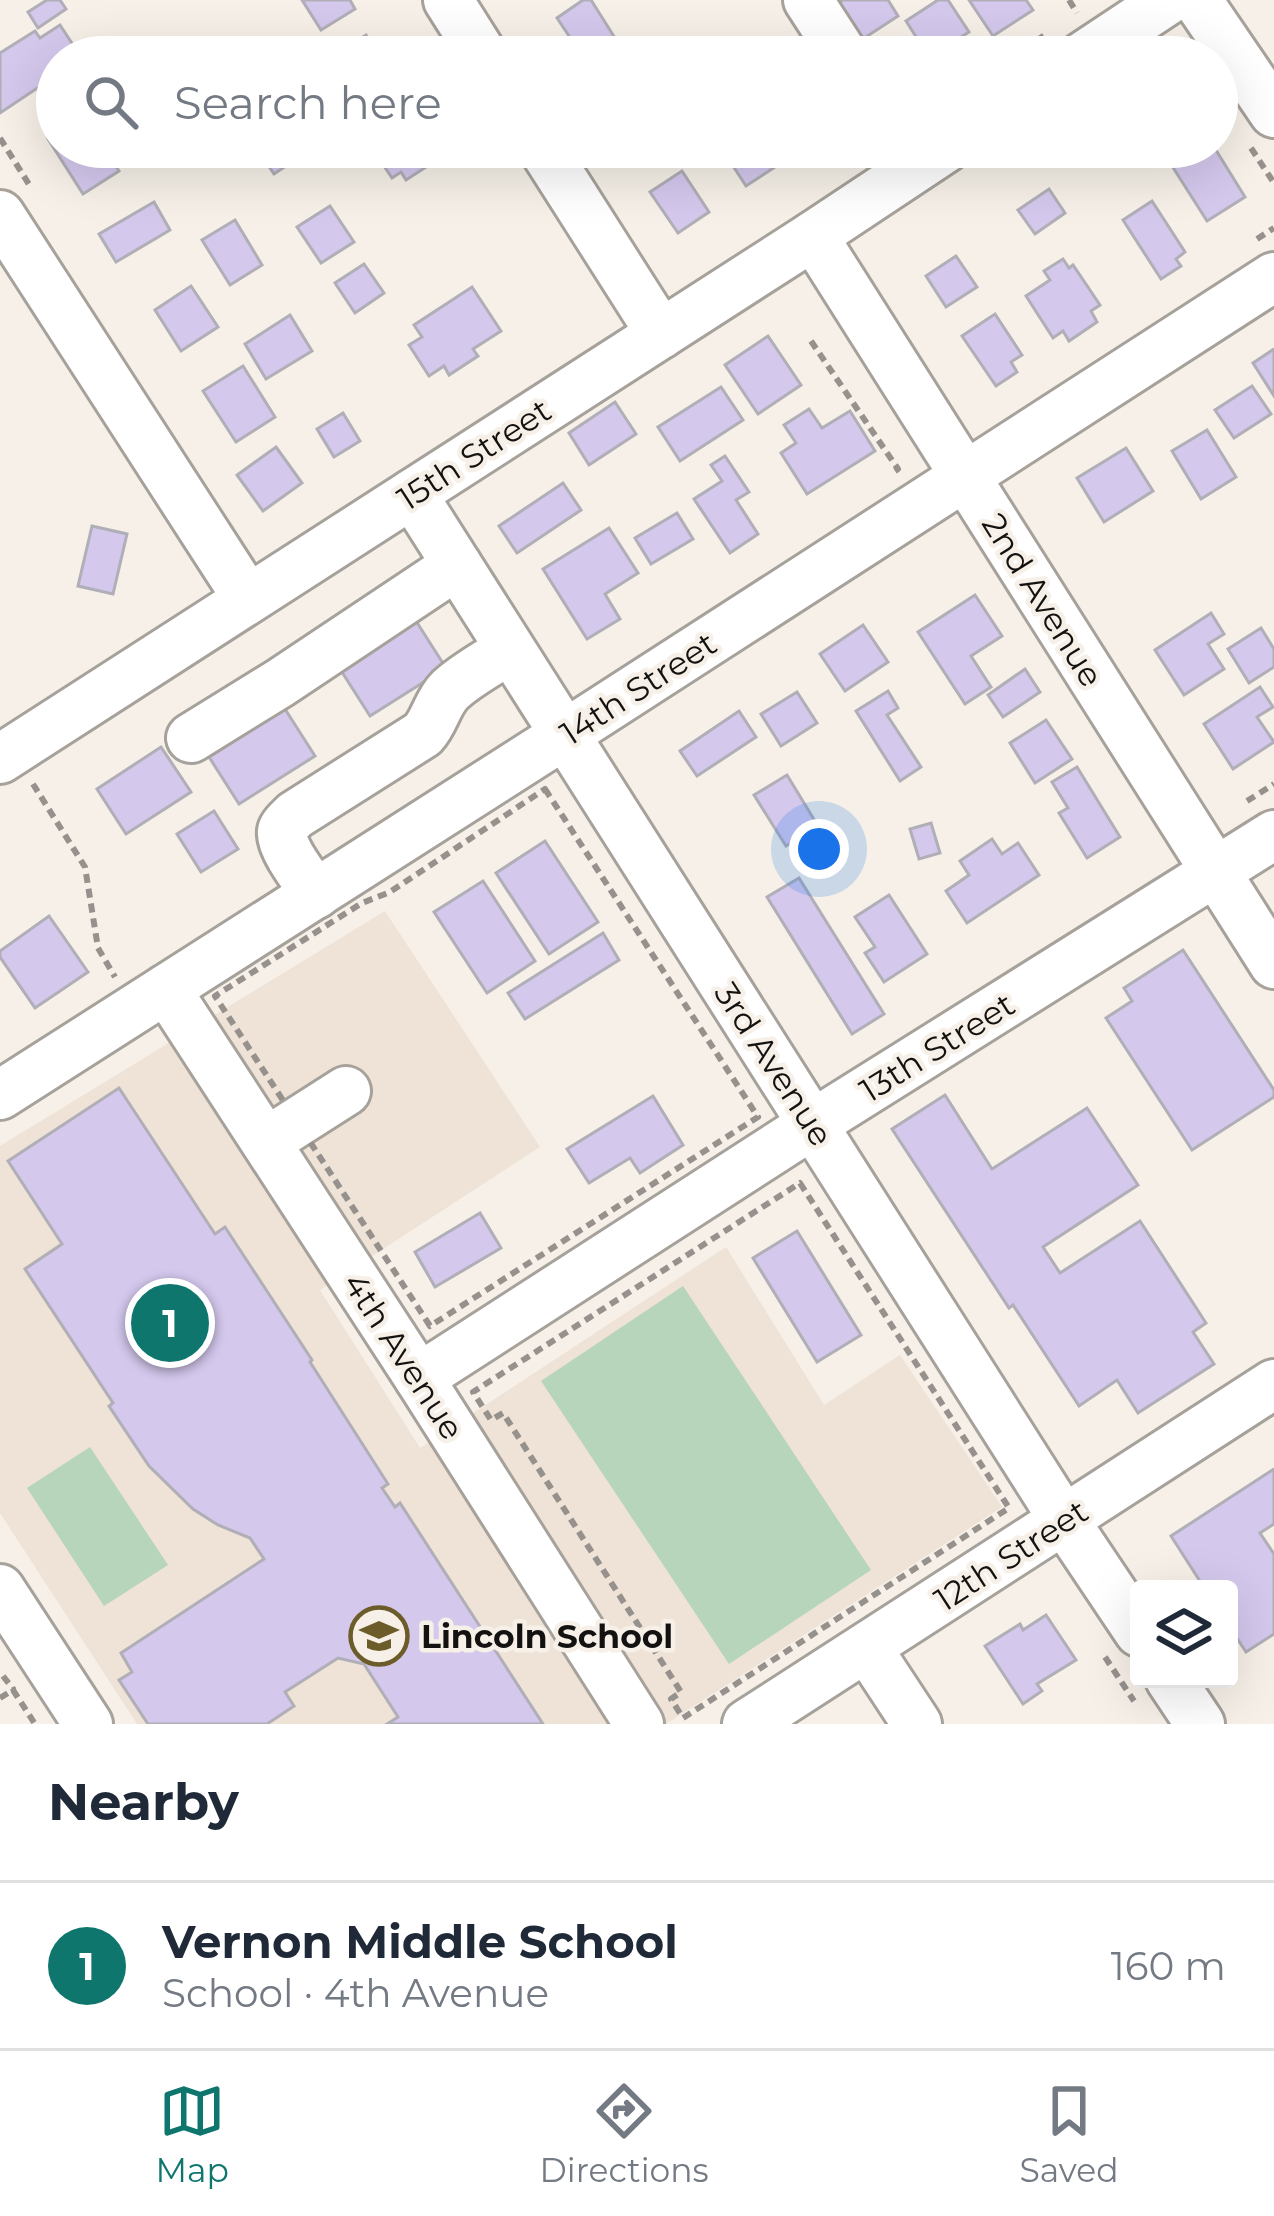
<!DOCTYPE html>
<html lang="en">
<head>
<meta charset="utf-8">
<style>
  :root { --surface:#fff; --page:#f6f6f7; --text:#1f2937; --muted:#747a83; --line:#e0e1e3; --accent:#0f766e }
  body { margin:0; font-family:Montserrat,sans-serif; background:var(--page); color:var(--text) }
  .controls { position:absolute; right:36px; bottom:36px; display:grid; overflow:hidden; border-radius:12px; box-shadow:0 12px 48px #0002 }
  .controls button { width:108px; height:108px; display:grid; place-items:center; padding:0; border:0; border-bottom:3px solid var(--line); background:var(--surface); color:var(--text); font:60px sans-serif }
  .you { position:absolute; left:819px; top:849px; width:42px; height:42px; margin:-30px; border:9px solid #fff; border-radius:50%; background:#1a73e8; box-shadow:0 0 0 18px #1a73e833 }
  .badge { display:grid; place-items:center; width:78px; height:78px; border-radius:50%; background:var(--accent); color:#fff; font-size:39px; font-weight:700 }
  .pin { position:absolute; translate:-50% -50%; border:6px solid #fff; box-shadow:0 3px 12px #0006 }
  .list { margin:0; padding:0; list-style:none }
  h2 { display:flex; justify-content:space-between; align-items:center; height:156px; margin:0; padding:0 48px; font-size:51px }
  h2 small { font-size:39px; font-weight:400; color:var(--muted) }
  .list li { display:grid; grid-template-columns:78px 1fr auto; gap:36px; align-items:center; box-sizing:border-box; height:168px; padding:0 48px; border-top:3px solid var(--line) }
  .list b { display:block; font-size:45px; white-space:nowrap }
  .list p { margin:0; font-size:39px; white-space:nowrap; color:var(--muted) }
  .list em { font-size:39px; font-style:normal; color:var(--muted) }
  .icon { flex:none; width:66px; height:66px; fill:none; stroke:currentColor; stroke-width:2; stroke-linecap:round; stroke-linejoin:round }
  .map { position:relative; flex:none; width:1274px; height:1724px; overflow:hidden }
  .search { position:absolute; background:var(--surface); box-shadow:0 12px 48px #0002; left:36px; right:36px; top:36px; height:132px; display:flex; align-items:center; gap:30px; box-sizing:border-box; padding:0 42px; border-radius:66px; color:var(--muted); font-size:45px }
  .sheet { height:324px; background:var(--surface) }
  nav { display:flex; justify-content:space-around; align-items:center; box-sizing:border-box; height:168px; border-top:3px solid var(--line); background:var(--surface); font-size:33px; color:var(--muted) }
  nav a { display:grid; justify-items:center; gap:6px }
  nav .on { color:var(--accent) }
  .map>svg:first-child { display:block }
</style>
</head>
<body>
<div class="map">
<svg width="1274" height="1724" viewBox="0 0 1274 1724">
  <rect width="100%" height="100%" fill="#f6f0e8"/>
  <path fill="#eee3d6" d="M385 911 540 1147 320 1290 420 1448 726 1247 824 1405 900 1355 1002 1507 666 1724H137L0 1513V1146Z"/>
  <g fill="#b7d5ba">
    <path d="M683 1286 871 1570 729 1664 541 1381Z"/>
    <path d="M90 1447 168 1565 104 1606 27 1488Z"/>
  </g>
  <g fill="#d4c8ed" stroke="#b0aeb6" stroke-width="3">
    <path d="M47 0H60L66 9 38 28 28 12Z"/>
    <path d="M302 0H350L355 9 321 30Z"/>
    <path d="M583 0H591L615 38 586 57H583L557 18Z"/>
    <path d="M843 0H888L898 16 849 48 826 11Z"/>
    <path d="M938 0H948L969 32 929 57 906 21Z"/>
    <path d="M969 0H1026L1033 10 993 36Z"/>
    <path d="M60 25 81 57H57V75L0 113V53L35 31 40 38Z"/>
    <path d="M366 35 380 57H334L333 56Z"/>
    <path d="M788 39 800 57H760Z"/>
    <path d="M57 133V147H104L119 171 83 194 48 139Z"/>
    <path d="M256 147H301L305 153 274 174Z"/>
    <path d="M383 147H441L446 154 406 180 401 172 392 178 378 157 387 152Z"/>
    <path d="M725 147H794L798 152 746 186 722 149Z"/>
    <path d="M1160 147H1214L1245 197 1207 221Z"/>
    <path d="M682 171 709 212 678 233 650 192Z"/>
    <path d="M1049 189 1065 213 1035 234 1018 210Z"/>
    <path d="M1152 201 1185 252 1176 259 1181 266 1161 279 1123 220Z"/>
    <path d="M154 202 170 230 116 262 99 234Z"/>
    <path d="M330 206 354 242 321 263 297 227Z"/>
    <path d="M235 220 262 265 230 285 202 240Z"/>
    <path d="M956 256 977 287 946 307 926 276Z"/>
    <path d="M1063 259 1069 268 1073 265 1100 305 1091 311 1097 322 1069 341 1063 331 1053 338 1026 296 1050 280 1044 271Z"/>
    <path d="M364 264 384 293 355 313 335 283Z"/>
    <path d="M191 286 218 327 181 351 155 310Z"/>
    <path d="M472 287 501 331 473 349 478 356 449 375 444 366 429 376 409 345 422 337 414 325Z"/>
    <path d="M995 314 1022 355 1011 362 1017 372 996 386 962 336Z"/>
    <path d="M290 315 312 351 266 379 245 344Z"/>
    <path d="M768 336 801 385 758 414 725 365Z"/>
    <path d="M1274 349V396L1253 363Z"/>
    <path d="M243 366 275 417 236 442 203 391Z"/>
    <path d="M1252 386 1271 414 1234 438 1215 410Z"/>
    <path d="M721 387 743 420 680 461 658 427Z"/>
    <path d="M615 402 636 434 589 465 569 433Z"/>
    <path d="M809 409 822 428 850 411 875 451 807 494 781 453 796 443 784 425Z"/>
    <path d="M343 413 360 441 334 457 317 429Z"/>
    <path d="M1207 430 1236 477 1201 499 1172 451Z"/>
    <path d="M276 447 302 483 263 511 237 475Z"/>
    <path d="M1126 448 1153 491 1104 522 1077 478Z"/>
    <path d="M725 456 749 492 736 500 758 534 730 553 694 499 722 481 711 465Z"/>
    <path d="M563 483 581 510 517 553 499 526Z"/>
    <path d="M677 513 693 539 651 564 635 538Z"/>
    <path d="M92 526 127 534 113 594 78 586Z"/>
    <path d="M609 528 638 573 605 594 620 619 587 639 543 569Z"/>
    <path d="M975 595 1002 636 971 656 991 687 965 704 918 632Z"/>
    <path d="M1211 613 1224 634 1208 644 1224 669 1184 695 1155 650Z"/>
    <path d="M416 621 446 668 370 716 340 669Z"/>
    <path d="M863 625 888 662 845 691 820 654Z"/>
    <path d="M1261 628 1274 649V667L1249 683 1228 649Z"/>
    <path d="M1025 669 1040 692 1003 717 988 695Z"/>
    <path d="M1260 687 1273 707 1257 717 1274 742 1233 769 1204 724Z"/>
    <path d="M888 691 898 708 887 715 921 767 900 781 856 711Z"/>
    <path d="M797 692 817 723 781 746 761 714Z"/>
    <path d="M285 709 315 756 239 804 209 757Z"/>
    <path d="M739 711 756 737 697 776 680 751Z"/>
    <path d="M1046 720 1072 759 1035 783 1010 743Z"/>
    <path d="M161 747 191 792 126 834 97 789Z"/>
    <path d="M1077 767 1120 837 1087 858 1059 813 1068 808 1052 782Z"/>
    <path d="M787 775 818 826 786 846 754 795Z"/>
    <path d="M214 811 238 849 201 872 177 834Z"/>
    <path d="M931 823 940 853 919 859 910 829Z"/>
    <path d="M992 839 1002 854 1018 843 1039 875 967 923 946 891 969 875 960 861Z"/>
    <path d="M545 841 598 922 549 954 496 873Z"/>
    <path d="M799 878 884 1014 852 1034 767 897Z"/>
    <path d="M483 881 535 961 487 993 434 912Z"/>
    <path d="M889 895 927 954 884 982 865 953 875 947 855 917Z"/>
    <path d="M49 916 88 972 35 1008 0 957V951Z"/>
    <path d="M603 933 619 960 525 1019 508 993Z"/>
    <path d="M1183 950 1274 1090V1097L1192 1150 1106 1018 1132 1001 1124 988Z"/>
    <path d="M119 1088 215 1234 225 1227 312 1360 310 1362 388 1484 382 1488 395 1507 400 1503 543 1724H387L398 1717 364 1664 338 1658 285 1692 294 1706 267 1724H148L119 1680 132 1672 121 1653 264 1559 250 1538 218 1525 193 1509 149 1466 109 1406 113 1403 25 1269 62 1244 8 1161Z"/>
    <path d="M945 1095 992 1169 1087 1108 1138 1185 1043 1247 1060 1273 1140 1221 1206 1323 1193 1332 1214 1364 1138 1413 1117 1380 1079 1406 1013 1305 1009 1308 892 1129Z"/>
    <path d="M653 1096 683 1145 640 1173 630 1158 589 1183 567 1149Z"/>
    <path d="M480 1213 501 1248 435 1287 415 1252Z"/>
    <path d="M797 1231 861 1335 817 1362 753 1258Z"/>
    <path d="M1274 1469V1524L1260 1533 1274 1554V1634L1246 1652 1229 1626V1589H1205L1171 1536Z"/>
    <path d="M1046 1615 1076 1660 1037 1684 1042 1691 1023 1704 985 1646 1020 1624 1023 1630Z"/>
  </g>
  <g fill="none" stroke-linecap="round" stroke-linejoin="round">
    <g stroke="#a6a19a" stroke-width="54">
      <g id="minor">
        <path d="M448 0 484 57"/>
        <path d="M808 0 845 57"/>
        <path d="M1197 0 1274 113"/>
        <path d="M1082 57 1168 0"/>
        <path d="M542 147 661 334"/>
        <path d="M0 215 248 599"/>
        <path d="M813 236 1274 964"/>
        <path d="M412 494 1064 1520 1139 1632"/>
        <path d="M191 738 280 683 457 565"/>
        <path d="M0 759 813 236 947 147"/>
        <path d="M316 894C307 881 279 846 282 831 283 826 291 819 295 815L423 734C435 721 437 703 450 690 467 674 491 662 510 649"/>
        <path d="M166 989 419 1378 639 1724"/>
        <path d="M0 1095 564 735 1274 277"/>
        <path d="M266 1142 346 1091"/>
        <path d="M419 1378 813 1124 1274 835"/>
        <path d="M0 1589 88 1724"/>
        <path d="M867 1648 917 1724"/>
        <path d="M1170 1679 1200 1724"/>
        <path d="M747 1724 1274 1384"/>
      </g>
    </g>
    <g stroke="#96918c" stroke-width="6" stroke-dasharray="9 6" stroke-linecap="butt">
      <path d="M1069 0 1077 13"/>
      <path d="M1011 57 1048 33"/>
      <path d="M0 138 30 186"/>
      <path d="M1251 148 1274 183"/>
      <path d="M1257 239 1274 228"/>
      <path d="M811 341 898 469 895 471"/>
      <path d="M33 784 85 867 98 948 115 977"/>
      <path d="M545 789 758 1117 430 1326 215 996 362 903 390 892Z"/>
      <path d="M1247 801 1274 784"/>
      <path d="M800 1183 1009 1508 683 1718 671 1699 681 1692 503 1413 491 1420 473 1392Z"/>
      <path d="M1105 1657 1134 1701"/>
      <path d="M3 1676 14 1690"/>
      <path d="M0 1698 13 1690 35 1724"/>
    </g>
    <use href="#minor" stroke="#fff" stroke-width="48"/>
  </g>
  <defs>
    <g id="school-ring" transform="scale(3)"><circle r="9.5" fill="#f6f0e8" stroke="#6c5c29" stroke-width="1.5"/><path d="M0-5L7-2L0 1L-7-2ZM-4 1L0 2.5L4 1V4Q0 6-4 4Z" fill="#6c5c29"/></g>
  </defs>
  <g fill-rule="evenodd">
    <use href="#school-ring" x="379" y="1636"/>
  </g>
  <g text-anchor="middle" stroke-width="9" stroke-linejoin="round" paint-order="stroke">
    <g font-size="33" fill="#141210" stroke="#f6f0e8">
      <text transform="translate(474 454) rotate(-33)" y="12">15th Street</text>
      <text transform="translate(1043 600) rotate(58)" y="12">2nd Avenue</text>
      <text transform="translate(638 688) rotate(-33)" y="12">14th Street</text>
      <text transform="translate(937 1047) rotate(-32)" y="12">13th Street</text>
      <text transform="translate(774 1064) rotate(57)" y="12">3rd Avenue</text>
      <text transform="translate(404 1356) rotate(57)" y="12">4th Avenue</text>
      <text transform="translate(1011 1555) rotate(-33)" y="12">12th Street</text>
    </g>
    <g font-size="33" font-weight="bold" fill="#141210" stroke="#f6f0e8" text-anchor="start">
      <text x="421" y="1648">Lincoln School</text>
    </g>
  </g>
</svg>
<div class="controls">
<button><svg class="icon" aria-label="layers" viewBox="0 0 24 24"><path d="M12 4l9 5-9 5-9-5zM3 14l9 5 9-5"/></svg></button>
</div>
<div class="you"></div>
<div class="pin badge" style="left:170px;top:1323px">1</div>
<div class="search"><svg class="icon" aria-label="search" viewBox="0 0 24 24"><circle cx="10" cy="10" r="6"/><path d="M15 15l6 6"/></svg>Search here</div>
</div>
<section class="sheet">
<h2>Nearby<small></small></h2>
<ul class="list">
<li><span class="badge">1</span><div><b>Vernon Middle School</b><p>School · 4th Avenue</p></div><em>160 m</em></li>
</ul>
</section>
<nav>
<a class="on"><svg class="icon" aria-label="map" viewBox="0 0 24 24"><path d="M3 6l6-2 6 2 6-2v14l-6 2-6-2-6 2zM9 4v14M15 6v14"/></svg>Map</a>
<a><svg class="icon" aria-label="directions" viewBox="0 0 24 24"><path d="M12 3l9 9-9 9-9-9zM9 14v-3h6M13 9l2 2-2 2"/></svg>Directions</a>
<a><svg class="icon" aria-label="saved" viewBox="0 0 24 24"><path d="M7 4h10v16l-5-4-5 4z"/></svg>Saved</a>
</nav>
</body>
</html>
